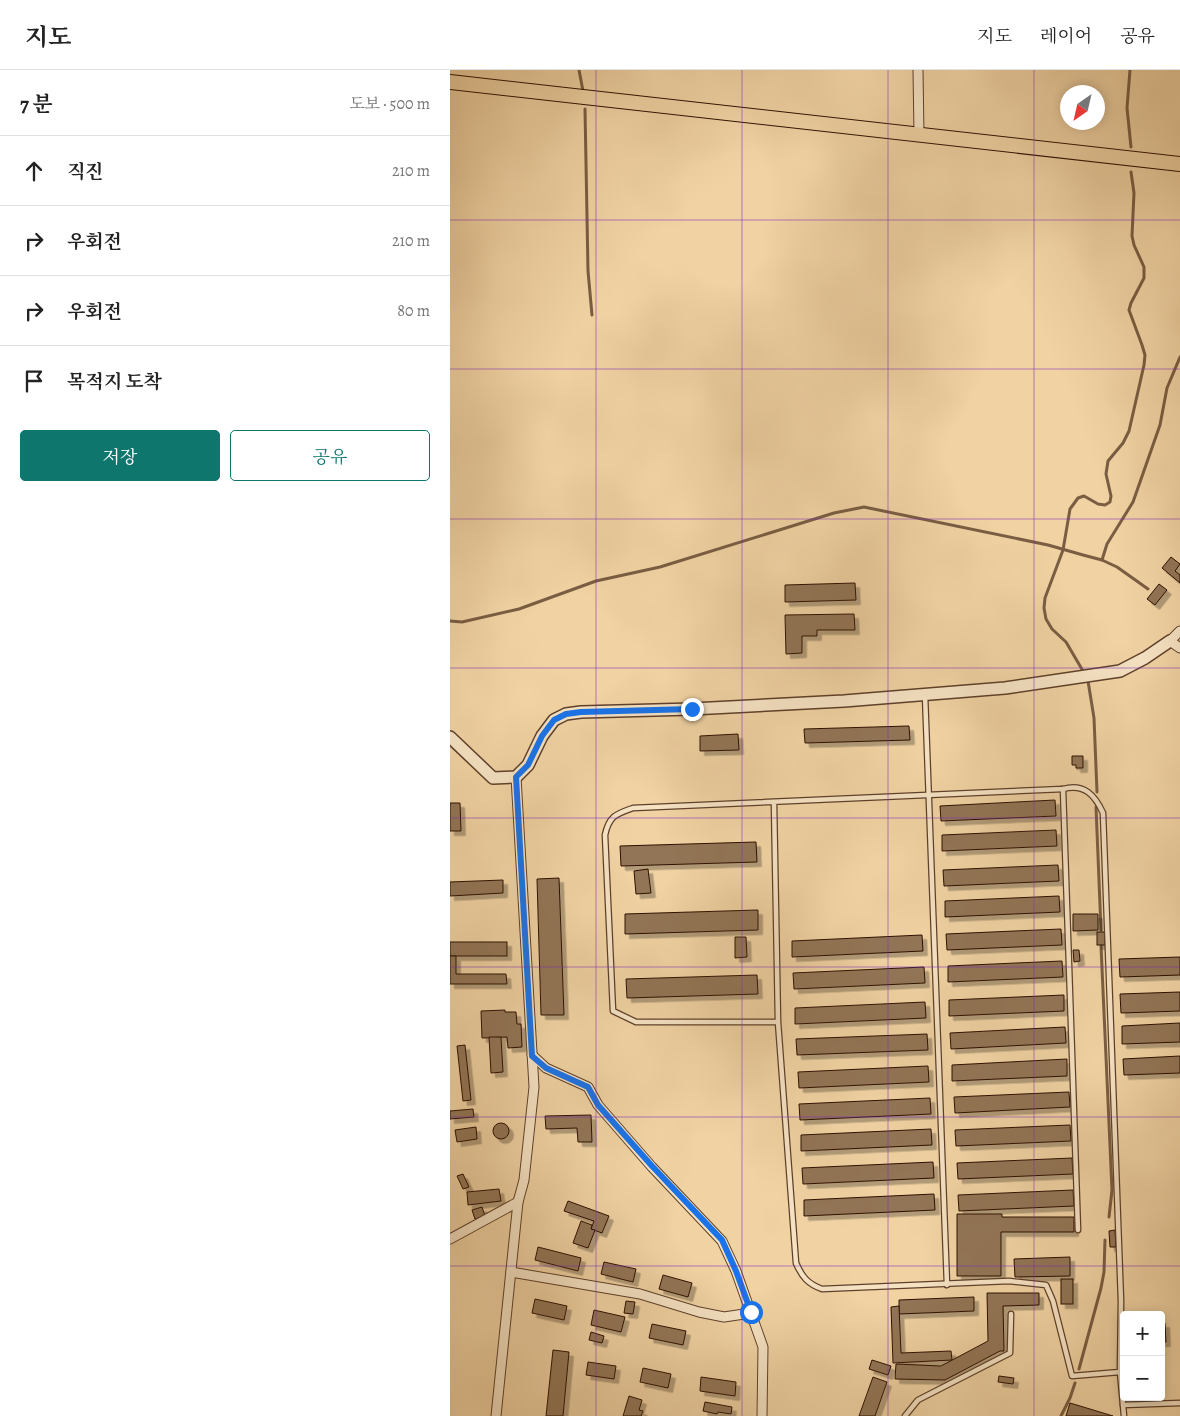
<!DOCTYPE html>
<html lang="ko">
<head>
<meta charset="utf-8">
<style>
  :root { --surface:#fff; --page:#f6f6f6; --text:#222; --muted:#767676; --line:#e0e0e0; --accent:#0f766e }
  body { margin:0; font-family:Alegreya,"Noto Serif KR",serif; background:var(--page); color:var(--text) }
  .controls { position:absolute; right:15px; bottom:15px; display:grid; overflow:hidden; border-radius:5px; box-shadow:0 2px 12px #0003 }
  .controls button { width:45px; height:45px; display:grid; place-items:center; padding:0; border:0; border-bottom:1px solid var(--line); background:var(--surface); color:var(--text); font:25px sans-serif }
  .compass { position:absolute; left:610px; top:15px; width:45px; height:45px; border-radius:50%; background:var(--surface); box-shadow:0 2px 12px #0003; rotate:214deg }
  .stop { position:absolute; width:15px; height:15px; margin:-11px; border:4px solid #1a73e8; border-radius:50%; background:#fff }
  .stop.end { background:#1a73e8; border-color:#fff; box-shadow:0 1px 5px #0008 }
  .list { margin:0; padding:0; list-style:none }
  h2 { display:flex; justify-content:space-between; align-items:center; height:65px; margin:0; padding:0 20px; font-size:21px }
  h2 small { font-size:16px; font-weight:400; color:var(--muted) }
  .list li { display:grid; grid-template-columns:32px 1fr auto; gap:15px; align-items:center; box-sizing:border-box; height:70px; padding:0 20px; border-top:1px solid var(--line) }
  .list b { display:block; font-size:19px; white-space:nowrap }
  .list em { font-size:16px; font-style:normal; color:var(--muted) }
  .actions { display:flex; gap:10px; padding:15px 20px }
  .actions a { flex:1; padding:11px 0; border:1px solid var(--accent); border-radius:5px; text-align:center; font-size:18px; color:var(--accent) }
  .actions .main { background:var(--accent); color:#fff }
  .icon { flex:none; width:28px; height:28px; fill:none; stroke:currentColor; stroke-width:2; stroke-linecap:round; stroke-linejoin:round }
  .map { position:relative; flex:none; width:730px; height:1346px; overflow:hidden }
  header { display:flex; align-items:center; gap:30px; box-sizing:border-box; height:70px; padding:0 25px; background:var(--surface); border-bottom:1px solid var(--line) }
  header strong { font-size:24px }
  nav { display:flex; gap:28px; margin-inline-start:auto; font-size:18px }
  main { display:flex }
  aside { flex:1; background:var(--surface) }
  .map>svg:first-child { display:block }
</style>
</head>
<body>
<header>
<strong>지도</strong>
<nav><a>지도</a><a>레이어</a><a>공유</a></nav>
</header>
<main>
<aside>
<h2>7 분<small>도보 · 500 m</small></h2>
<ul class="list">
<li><svg class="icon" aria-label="ahead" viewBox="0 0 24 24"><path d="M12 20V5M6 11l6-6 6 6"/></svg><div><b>직진</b></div><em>210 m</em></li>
<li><svg class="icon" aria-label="right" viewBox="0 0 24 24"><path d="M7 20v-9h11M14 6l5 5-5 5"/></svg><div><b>우회전</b></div><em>210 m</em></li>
<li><svg class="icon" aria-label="right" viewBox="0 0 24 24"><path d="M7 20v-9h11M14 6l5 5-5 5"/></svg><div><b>우회전</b></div><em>80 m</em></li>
<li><svg class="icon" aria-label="arrive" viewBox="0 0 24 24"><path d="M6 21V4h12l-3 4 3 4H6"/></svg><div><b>목적지 도착</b></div></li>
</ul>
<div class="actions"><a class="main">저장</a><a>공유</a></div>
</aside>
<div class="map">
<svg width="730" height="1346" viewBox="0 0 730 1346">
  <defs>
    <filter id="shadow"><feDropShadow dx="4.5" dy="4.5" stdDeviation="0" flood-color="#0004"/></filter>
  </defs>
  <rect width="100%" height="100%" fill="#f0d2a3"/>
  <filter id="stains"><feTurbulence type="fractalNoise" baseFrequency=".004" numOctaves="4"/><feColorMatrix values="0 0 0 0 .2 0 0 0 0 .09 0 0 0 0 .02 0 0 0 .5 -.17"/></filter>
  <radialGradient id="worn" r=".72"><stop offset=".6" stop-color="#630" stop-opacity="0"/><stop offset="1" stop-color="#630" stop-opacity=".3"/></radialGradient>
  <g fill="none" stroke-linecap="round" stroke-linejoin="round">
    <g stroke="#7a5d42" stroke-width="3">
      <path d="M129 0 133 21"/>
      <path d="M680 0 677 38 681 77"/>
      <path d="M135 39 138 201 142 245"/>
      <path d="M652 490 657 474 683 432 710 355 717 318 730 287"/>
      <path d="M0 551 12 552 69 539 146 511 210 497 384 443 414 437 598 475 633 485 652 490 667 497 698 519"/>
      <path d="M633 601 616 572 602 559 596 549 594 538 595 528 613 480 620 439 628 428 634 426 648 434 655 435 660 432 661 426 656 404 658 391 673 373 679 361 694 295 695 285 692 275 679 240 681 233 694 208V197L684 175 682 166 684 123 681 102"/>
      <path d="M638 611 644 648 647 722"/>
      <path d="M646 737 651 860"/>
      <path d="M651 876 662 1120 659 1147"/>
      <path d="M629 1299 651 1218 654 1202 655 1170"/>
      <path d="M611 1346 620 1328 625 1313"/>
    </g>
  </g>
  <g fill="#927556" stroke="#2d1002" filter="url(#shadow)">
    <path d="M721 487 730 494 725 501 730 505V513L712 498Z"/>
    <path d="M405 513 406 530 335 532V515Z"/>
    <path d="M709 514 717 520 705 535 697 529Z"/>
    <path d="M404 544 405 560H367V566H352V583L336 584 335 545Z"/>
    <path d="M459 656 460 670 355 673 354 659Z"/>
    <path d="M288 664 289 680 250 681V666Z"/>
    <path d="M622 686H633V698H626V695H622Z"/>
    <path d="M605 730 606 746 491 751 490 736Z"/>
    <path d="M0 733H10L11 761H0Z"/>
    <path d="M606 760 607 776 492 781V765Z"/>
    <path d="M306 772 307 792 171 796 170 776Z"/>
    <path d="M608 795 609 811 494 816 493 800Z"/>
    <path d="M198 799 201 823 186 824 184 801Z"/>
    <path d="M109 808 114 945H91L87 809Z"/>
    <path d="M53 810V823L0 826V812Z"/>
    <path d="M609 826 610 842 495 847V831Z"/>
    <path d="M308 840V860L175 864V844Z"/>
    <path d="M623 844H648V860L623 861Z"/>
    <path d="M611 859 612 875 497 880 496 864Z"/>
    <rect x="647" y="862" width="8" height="13"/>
    <path d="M472 865 473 881 342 887V871Z"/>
    <path d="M285 867H296L297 887 285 888Z"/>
    <rect x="0" y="872" width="57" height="14"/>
    <path d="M623 880H629L630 891 624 892Z"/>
    <path d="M0 886H6V904H56L57 914H0Z"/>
    <path d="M730 887V905L670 907 669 889Z"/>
    <path d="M612 891 613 907 498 912V896Z"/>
    <path d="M474 897 475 913 344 919 343 903Z"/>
    <path d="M307 905 308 924 177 928 176 909Z"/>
    <path d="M730 922V941L671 943 670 924Z"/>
    <path d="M614 925V941L499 946V930Z"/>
    <path d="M475 932 476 948 345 954V938Z"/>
    <path d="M55 940V942H66L67 954H71L72 977 58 978 57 967 32 968 31 941Z"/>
    <path d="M730 953V972L672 974V956Z"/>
    <path d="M615 957 616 973 501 979 500 963Z"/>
    <path d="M477 964 478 980 347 985 346 969Z"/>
    <path d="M39 967H51L53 1002 41 1003Z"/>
    <path d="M15 975 21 1030 13 1031 7 976Z"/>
    <path d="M730 986V1003L674 1005 673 989Z"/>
    <path d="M617 989V1006L502 1011V995Z"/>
    <path d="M478 996 479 1012 349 1018 348 1002Z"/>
    <path d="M619 1022 620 1037 505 1043 504 1027Z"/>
    <path d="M480 1028 481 1044 350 1050 349 1034Z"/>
    <path d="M23 1039 24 1047 0 1049V1041Z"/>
    <path d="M141 1045 142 1072H128L127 1058 96 1059 95 1046Z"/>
    <circle cx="51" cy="1061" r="8"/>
    <path d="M620 1055 621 1071 506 1076 505 1060Z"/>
    <path d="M26 1057 27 1069 7 1072 5 1060Z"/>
    <path d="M481 1059 482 1075 351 1081V1065Z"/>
    <path d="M622 1088 623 1104 508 1109 507 1093Z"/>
    <path d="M483 1092 484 1108 353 1114 352 1098Z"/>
    <path d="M13 1104 19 1117 13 1119 7 1106Z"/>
    <path d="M49 1119 51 1131 18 1135 17 1122Z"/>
    <path d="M623 1120 624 1136 509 1141 508 1125Z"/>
    <path d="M484 1124 485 1140 354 1146V1130Z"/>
    <path d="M118 1131 159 1146 152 1163 141 1159 144 1151 114 1141Z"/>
    <path d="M32 1137 35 1146 25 1149 22 1140Z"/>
    <path d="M507 1144H552V1147H624V1162H551V1206H507Z"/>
    <path d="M131 1151 142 1155 141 1159 145 1160 138 1178 123 1173Z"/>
    <path d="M665 1160 666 1177H660L659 1161Z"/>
    <path d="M88 1177 131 1188 128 1201 85 1190Z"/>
    <path d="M620 1187V1206L565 1207 564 1189Z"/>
    <path d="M154 1192 186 1199 183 1212 151 1204Z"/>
    <path d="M213 1205 242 1213 238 1227 209 1219Z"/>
    <rect x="611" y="1209" width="12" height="25"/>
    <path d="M537 1223H589V1235L553 1236 554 1281H550L495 1310 445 1309 446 1294 491 1296 538 1271Z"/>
    <path d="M524 1227V1241L449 1244V1230Z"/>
    <path d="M85 1229 117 1236 114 1250 82 1243Z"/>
    <path d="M176 1231 185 1232 183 1244 174 1243Z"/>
    <path d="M449 1236 451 1283 501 1281 502 1290 443 1293 441 1237Z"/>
    <path d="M144 1240 175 1247 171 1262 141 1255Z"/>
    <path d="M711 1253H715L716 1272H711Z"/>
    <path d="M202 1254 236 1261 233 1275 199 1268Z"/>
    <path d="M141 1262 154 1266 152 1273 139 1270Z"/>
    <path d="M103 1280 119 1282 113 1346H96Z"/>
    <path d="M422 1290 441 1296 438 1305 419 1299Z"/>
    <path d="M138 1292 166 1296 164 1309 136 1305Z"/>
    <path d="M193 1298 221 1304 218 1318 190 1312Z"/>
    <path d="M549 1306 564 1308 563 1314 548 1312Z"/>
    <path d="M251 1307 286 1312 285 1326 250 1321Z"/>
    <path d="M423 1307 437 1312 425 1346H409Z"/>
    <path d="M179 1326 192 1330 189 1340 193 1341 191 1346H173Z"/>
    <path d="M255 1332 282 1337 281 1344 268 1342 267 1344 253 1341Z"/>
    <path d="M620 1333 663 1346H616Z"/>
  </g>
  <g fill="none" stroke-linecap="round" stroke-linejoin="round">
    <g stroke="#5e402a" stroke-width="7">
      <g id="service">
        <path d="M475 625 497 1215"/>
        <path d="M613 719 628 1160"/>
        <path d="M324 733 328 952 346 1193C352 1207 358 1214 372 1219L559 1211 596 1215 603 1231 622 1306 670 1302 671 1231 653 743C645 725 634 713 613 719L183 738C166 744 159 746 155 765L163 941 186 952H328"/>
        <path d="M670 1302 674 1346"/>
        <path d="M673 1335 730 1333"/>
        <path d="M455 1346 468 1330 560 1283 561 1244"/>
      </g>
    </g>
    <g stroke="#5e402a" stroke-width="11">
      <g id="minor">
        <path d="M468 0 469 64"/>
        <path d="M730 561 720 571 730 578"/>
        <path d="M82 985 96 998 138 1017 148 1035 202 1097 272 1171 286 1201 313 1277 312 1346"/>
        <path d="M0 1169 68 1132"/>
        <path d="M61 1202 190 1224 249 1242 274 1247 301 1243"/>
        <path d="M46 1346 68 1132 74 1110 84 1017 66 707"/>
      </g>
    </g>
    <g stroke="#5e402a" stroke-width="14">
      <path id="tertiary" d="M0 667 43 708 66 707 78 695 92 666 104 650 116 644 131 642 242 639 394 631 555 618 670 601 695 588 720 571"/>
    </g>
    <g stroke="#2d1002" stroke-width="16">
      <path id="primary" d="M0 12 730 94"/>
    </g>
    <use href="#service" stroke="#f5e2c3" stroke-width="4.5"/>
    <use href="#minor" stroke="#f5e2c3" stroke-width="9"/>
    <use href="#tertiary" stroke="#f5e2c3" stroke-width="11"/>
    <use href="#primary" stroke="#f0d2a3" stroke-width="14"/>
  </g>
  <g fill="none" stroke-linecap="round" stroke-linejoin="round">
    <path stroke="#1a73e8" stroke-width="6" d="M242 639 131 642 116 644 104 650 92 666 78 695 66 707 82 986 96 998 138 1017 148 1035 202 1096 272 1170 286 1201 301 1242"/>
  </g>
  <path fill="none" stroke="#7b2cbf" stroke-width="1" stroke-opacity="0.55" d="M146 0V1346M292 0V1346M438 0V1346M584 0V1346M0 150H730M0 299H730M0 449H730M0 598H730M0 748H730M0 897H730M0 1047H730M0 1196H730"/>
  <rect width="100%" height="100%" filter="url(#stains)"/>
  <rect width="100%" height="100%" fill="url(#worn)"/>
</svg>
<div class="controls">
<button>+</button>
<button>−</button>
</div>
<svg class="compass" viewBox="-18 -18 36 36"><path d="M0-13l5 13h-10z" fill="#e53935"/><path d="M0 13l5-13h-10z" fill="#767676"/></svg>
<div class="stop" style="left:301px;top:1242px"></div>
<div class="stop end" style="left:242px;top:639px"></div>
</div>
</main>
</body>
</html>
